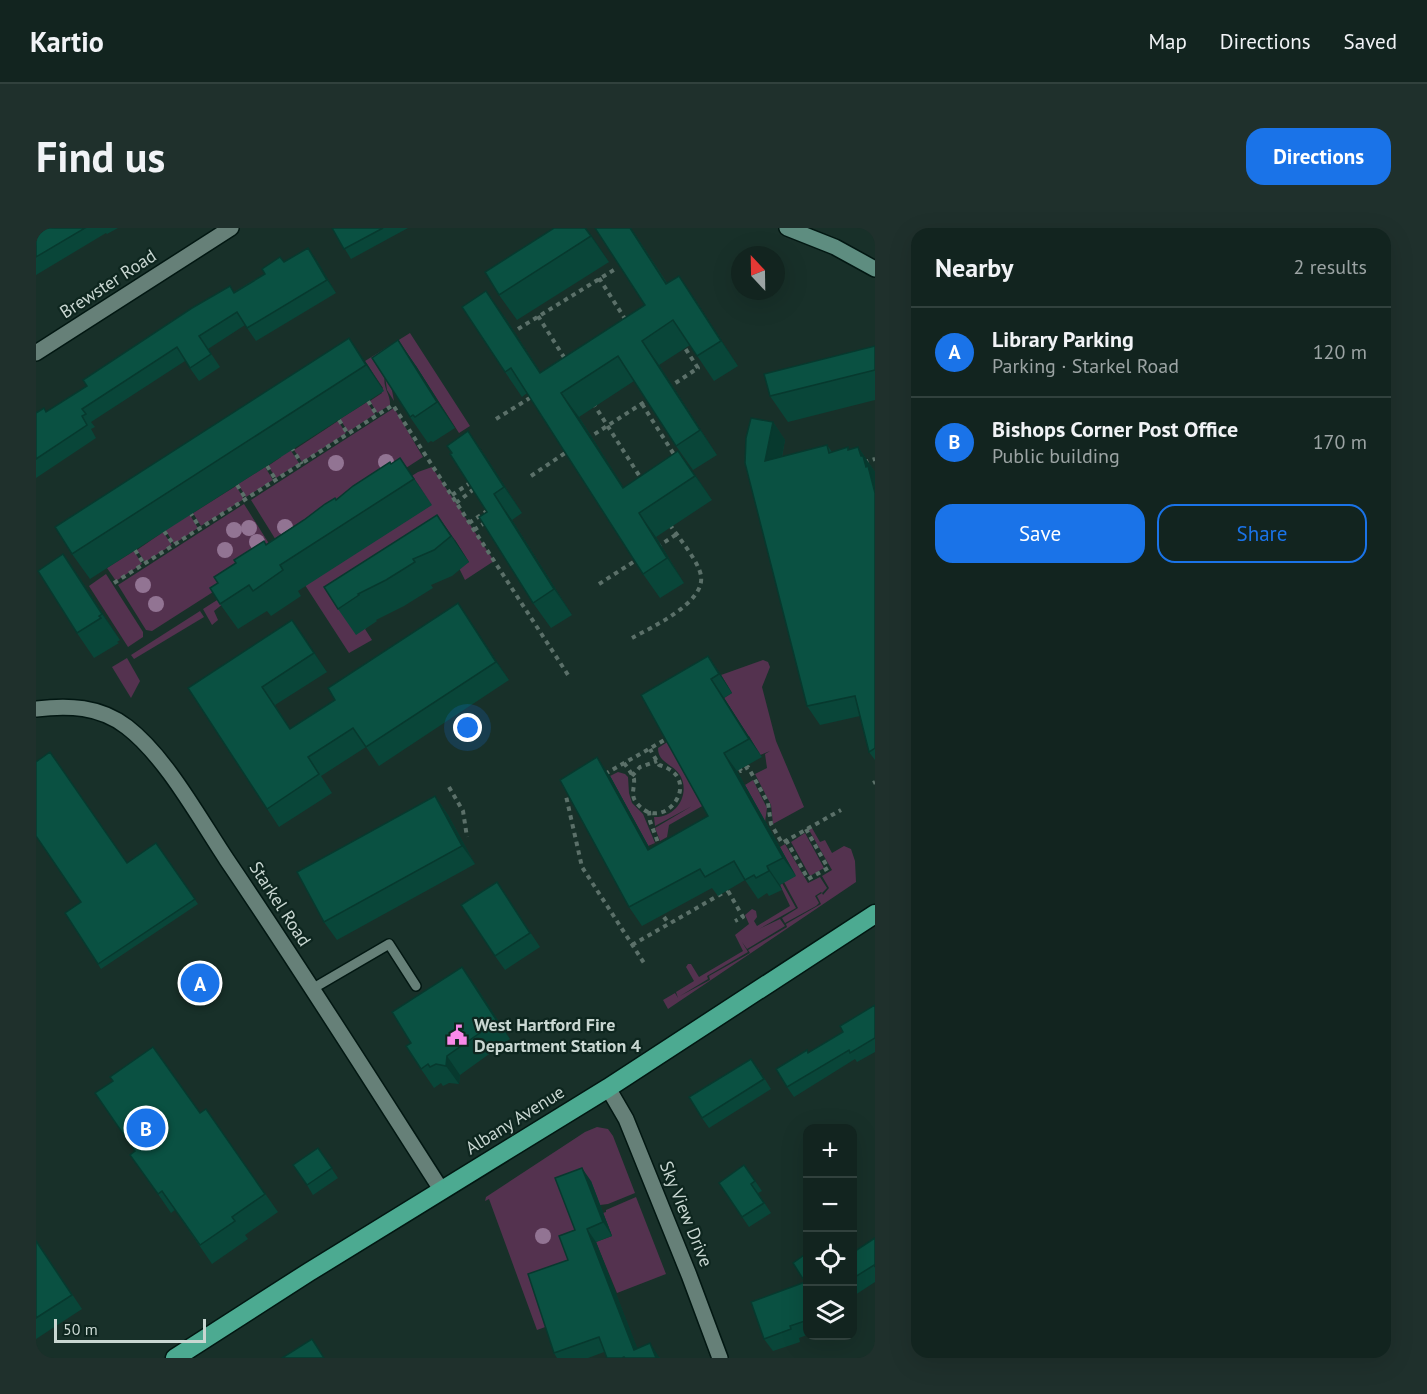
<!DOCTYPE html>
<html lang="en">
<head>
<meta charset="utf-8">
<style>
  :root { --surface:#12241f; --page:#1f302c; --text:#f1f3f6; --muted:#9ca4a4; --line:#31413d; --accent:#1a73e8 }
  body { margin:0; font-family:"PT Sans",sans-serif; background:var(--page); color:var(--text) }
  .controls { position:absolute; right:18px; bottom:18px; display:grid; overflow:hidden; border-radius:12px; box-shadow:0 6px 24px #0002 }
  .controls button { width:54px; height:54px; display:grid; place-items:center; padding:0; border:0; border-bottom:2px solid var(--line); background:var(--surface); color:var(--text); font:30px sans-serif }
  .compass { position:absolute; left:695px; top:18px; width:54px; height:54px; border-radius:50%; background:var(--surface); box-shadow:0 6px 24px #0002; rotate:338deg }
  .scale { position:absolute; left:18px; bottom:15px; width:152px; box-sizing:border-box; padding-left:6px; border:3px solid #c9d7d2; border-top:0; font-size:16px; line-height:21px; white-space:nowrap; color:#c9d7d2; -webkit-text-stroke:4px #0e261f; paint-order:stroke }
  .you { position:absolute; left:432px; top:500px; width:21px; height:21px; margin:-15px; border:4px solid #fff; border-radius:50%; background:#1a73e8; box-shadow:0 0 0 9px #1a73e833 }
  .badge { display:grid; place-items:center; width:39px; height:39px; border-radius:50%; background:var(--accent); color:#fff; font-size:20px; font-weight:700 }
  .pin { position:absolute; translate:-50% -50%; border:3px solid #fff; box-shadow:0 2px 6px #0006 }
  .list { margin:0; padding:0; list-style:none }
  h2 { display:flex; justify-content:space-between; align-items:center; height:78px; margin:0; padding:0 24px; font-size:26px }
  h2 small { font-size:20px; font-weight:400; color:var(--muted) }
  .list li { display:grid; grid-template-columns:39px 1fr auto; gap:18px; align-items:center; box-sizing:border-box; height:90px; padding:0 24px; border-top:2px solid var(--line) }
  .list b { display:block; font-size:22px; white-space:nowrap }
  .list p { margin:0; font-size:20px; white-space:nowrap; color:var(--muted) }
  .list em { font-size:20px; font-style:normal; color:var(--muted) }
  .actions { display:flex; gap:12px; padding:18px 24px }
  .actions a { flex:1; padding:14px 0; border:2px solid var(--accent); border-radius:18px; text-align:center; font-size:21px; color:var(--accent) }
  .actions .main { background:var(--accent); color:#fff }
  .icon { flex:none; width:33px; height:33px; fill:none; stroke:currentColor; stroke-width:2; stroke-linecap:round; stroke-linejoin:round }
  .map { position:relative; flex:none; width:839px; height:1130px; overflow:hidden; border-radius:18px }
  header { display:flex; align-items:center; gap:36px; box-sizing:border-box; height:84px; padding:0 30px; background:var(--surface); border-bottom:2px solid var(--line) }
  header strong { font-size:28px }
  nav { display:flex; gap:33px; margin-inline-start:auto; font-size:21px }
  .intro { display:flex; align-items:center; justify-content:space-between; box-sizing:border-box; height:144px; padding:0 36px }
  h1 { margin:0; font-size:42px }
  .button { padding:15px 27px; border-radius:18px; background:var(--accent); color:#fff; font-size:21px; font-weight:700 }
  main { display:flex; gap:36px; padding:0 36px }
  aside { flex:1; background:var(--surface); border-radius:18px; box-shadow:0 6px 24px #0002 }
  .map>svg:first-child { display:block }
</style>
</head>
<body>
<header>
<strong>Kartio</strong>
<nav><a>Map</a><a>Directions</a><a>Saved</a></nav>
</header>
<div class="intro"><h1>Find us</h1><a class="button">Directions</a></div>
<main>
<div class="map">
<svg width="839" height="1130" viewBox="0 0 839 1130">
  <rect width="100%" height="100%" fill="#183029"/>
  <g fill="#54324f">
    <path d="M374 105 434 198 423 205 380 138 355 157 358 173 351 162 349 148C346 159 355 167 354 177L341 185 334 173 346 165 345 162 347 160 329 133Z"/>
    <path d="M331 174 339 186 312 204 304 191Z"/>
    <path d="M358 180 387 229 249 318 243 317 215 272Z"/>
    <path d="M302 193 310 205 266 234 258 222Z"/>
    <path d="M238 197 263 235 240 250 232 238 245 229 243 225Z"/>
    <path d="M229 239 237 252 210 269 202 256Z"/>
    <path d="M396 239 458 333 429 352 423 340 433 334 419 312 329 401 336 412 313 425 269 357 395 277 339 271 382 244Z"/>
    <path d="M200 258 208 271 165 298 157 285Z"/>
    <path d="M138 261 162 300 138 316 130 303Z"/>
    <path d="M208 276 237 322 235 327 116 403 110 402 82 357Z"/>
    <path d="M127 304 136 317 109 334 101 322Z"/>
    <path d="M98 323 106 336 80 353 71 340Z"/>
    <path d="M70 346 107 404V409L92 419 53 358Z"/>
    <path d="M189 367 188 375 178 383 182 392 176 397 167 381Z"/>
    <path d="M164 383 168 389 98 431 95 427Z"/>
    <path d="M91 430 104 453 95 470 76 439Z"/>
    <path d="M727 432 732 434 734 439 726 459 740 513 768 579 737 596 735 577 719 546 731 540 729 526 734 523 724 527 713 508H711L688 470 696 465 685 447Z"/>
    <path d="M633 513 668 577 633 597 631 609 624 613 619 600 656 578 619 598 618 589C639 590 654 568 645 549 639 536 622 536 622 520Z"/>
    <path d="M582 544 589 546 592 549 593 565 596 575 607 586 619 615 612 618 574 548Z"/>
    <path d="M717 552 731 580 729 594 709 557Z"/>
    <path d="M776 600 784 614 789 612 796 625 808 618 815 621 819 633 820 654 632 781 627 772 639 765 642 770 640 764 658 753 650 739 652 736H655L663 749 707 723 699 707 713 696 709 687 716 681 720 683 721 689 718 693 721 698 754 678 744 657 746 655 760 680 723 701 744 691 749 698 711 721 706 714 712 724 671 748 672 751 644 768 674 752 673 748 714 725 712 722 751 699 750 696 785 676 781 668 786 665 787 667 793 660 786 648 796 642 773 602Z"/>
    <path d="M769 605 788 640 774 648 755 614Z"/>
    <path d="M749 616 772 655 784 649 791 660 786 665 785 664 779 668 783 675 780 678 749 695 746 690 762 680 748 654 759 648 744 619Z"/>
    <path d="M561 899 572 901 577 908 599 965 572 976 564 977 512 1098 501 1102 453 971 449 973 450 969 549 904Z"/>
    <path d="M600 969 630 1046 581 1065 560 1014 576 1008 567 985 570 984V982Z"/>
  </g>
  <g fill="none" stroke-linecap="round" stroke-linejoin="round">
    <g stroke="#021712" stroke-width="12">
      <path id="lane" d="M276 761 353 716 380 758"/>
    </g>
    <g stroke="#021712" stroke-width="18">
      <g id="street">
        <path d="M0 125 195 0"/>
        <path d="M0 481C32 477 64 478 91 499 130 529 163 590 191 632 265 741 335 852 406 963"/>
        <path d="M572 860 590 891 653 1047 684 1130"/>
      </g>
    </g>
    <g stroke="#021712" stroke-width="18">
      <path id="secondary" d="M751 0 799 19 839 41"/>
    </g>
    <g stroke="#021712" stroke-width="21">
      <path id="highway" d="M139 1130 273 1044 572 860 839 686"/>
    </g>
    <g stroke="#5b7069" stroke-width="4" stroke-dasharray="4.5 4.5" stroke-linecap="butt">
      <path d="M563 50 591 94"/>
      <path d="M502 88 531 134"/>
      <path d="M482 101 581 40"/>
      <path d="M632 160 662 140 647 117"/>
      <path d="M332 173 341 187"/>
      <path d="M557 175 606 252"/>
      <path d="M606 176 639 228"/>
      <path d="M460 191 497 168"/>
      <path d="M303 192 312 206"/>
      <path d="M551 211 613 171"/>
      <path d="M255 219 266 236"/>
      <path d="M828 234 839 231"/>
      <path d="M231 238 240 252"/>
      <path d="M495 248 532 223"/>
      <path d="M201 257 210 271"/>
      <path d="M416 267 434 255"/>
      <path d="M420 275 438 261"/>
      <path d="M154 284 164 300"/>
      <path d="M433 295 451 283"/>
      <path d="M438 302 450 294"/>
      <path d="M128 303 138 317"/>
      <path d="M621 319 641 306"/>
      <path d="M99 322 108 336"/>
      <path d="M78 355 357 177 534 450"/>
      <path d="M563 356 602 331"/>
      <path d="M596 410C616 399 669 375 665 348 663 334 643 310 634 297"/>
      <path d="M588 535C591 539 597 547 598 551 599 560 594 566 600 574 626 610 671 550 623 537L614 521"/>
      <path d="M703 539 705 543 712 539 732 575 735 596 746 615 805 582"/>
      <path d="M569 546 632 510"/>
      <path d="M596 548 604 539 621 533"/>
      <path d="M837 555 839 554"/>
      <path d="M413 559 427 583 431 609"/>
      <path d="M536 564 530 568 546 639 608 735"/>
      <path d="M613 583 614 593 624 620"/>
      <path d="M750 612 772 651 792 640 770 601"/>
      <path d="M692 663 707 689 699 693"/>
      <path d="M628 689 633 696"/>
      <path d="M596 717 692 662"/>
    </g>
    <use href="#lane" stroke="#668078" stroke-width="9"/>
    <use href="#street" stroke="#668078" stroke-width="15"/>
    <use href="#secondary" stroke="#5e8d80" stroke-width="15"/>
    <use href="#highway" stroke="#4caa91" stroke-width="18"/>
  </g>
  <g fill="#927493">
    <circle cx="350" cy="234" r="8"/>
    <circle cx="300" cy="235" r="8"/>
    <circle cx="249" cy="299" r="8"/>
    <circle cx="213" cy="300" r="8"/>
    <circle cx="198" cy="302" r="8"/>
    <circle cx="221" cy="314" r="8"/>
    <circle cx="189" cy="322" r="8"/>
    <circle cx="107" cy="357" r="8"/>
    <circle cx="120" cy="376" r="8"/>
    <circle cx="507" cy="1008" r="8"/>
  </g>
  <g fill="#094639">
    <path d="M0 0H82L71 6 70 5 0 47Z"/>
    <path d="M296 0H372L315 31Z"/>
    <path d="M550 0 573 34 481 92 463 67Z"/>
    <path d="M559 0H595L631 55 643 48 660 73 702 138 678 153 654 117 623 137 681 227 657 242 640 218 598 153 543 189 588 260 660 248 676 272 620 309 648 355 624 370 607 346 491 165 486 169 469 144 468 88 505 145 609 77Z"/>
    <path d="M281 33 300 65 220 113 209 97 172 121 184 139 163 153 149 133 55 194 59 199 55 201 60 210 0 250V185L10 184 51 158 194 58 198 64 248 34Z"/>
    <path d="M362 112 380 138 419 200 397 214 395 213 392 215 374 189Z"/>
    <path d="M839 118V172L752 194 734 168Z"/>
    <path d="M331 136 348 163 54 351 36 326Z"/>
    <path d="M737 194 749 212 746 229 791 217 796 224 812 219 813 221 822 219 839 244V532L833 524 824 488 784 497 771 478Z"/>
    <path d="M432 203 450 229 486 285 476 292 536 387 515 400 497 375 451 284Z"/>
    <path d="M364 230 396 277 262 363 265 368 235 388 231 383 202 401 184 376 182 355 230 316Z"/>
    <path d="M401 287 433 334 416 348 395 357 397 360 368 378 340 392 341 393 320 407 302 381Z"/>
    <path d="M27 326 45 352 84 412 81 414 83 415 58 430 41 405Z"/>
    <path d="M422 375 473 452 343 538 330 519 285 548 296 565 243 599 152 460 256 392 291 444 239 477 254 501 299 472Z"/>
    <path d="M672 428 685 447 696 465 688 470 726 529 701 543 760 648 744 657 746 662 733 668 731 665 722 671 709 652 682 668 676 660 606 698 593 679 574 548 614 621 672 588Z"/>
    <path d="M399 568 412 587 439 636 301 712 288 694Z"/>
    <path d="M120 615 162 676 65 741 29 685 45 674 91 635Z"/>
    <path d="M461 654 504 719 469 742 459 728Z"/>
    <path d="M439 757 474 811 424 847 423 856 413 855 407 858 405 855 398 860 385 841 375 815Z"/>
    <path d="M839 777V824L821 834 819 831 758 869 751 859 773 825 807 804Z"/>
    <path d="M722 840 735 861 673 900 666 890Z"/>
    <path d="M77 853 164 885 170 881 242 984 209 1007 212 1011 176 1036 139 982 135 985 122 966 99 923Z"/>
    <path d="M282 920 302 950 277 967 271 957Z"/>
    <path d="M708 937 726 963 722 965 735 985 713 999 683 955Z"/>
    <path d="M555 953 576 1008 560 1014 601 1120 623 1129 624 1130H571L568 1124 552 1130H521L518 1125 539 1002Z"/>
    <path d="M839 1010V1054L816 1069V1025Z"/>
    <path d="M0 1012 46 1081 0 1111Z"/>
    <path d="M771 1025V1107L763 1110 764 1114 737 1123 728 1111 769 1054Z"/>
  </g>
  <g fill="#07392e">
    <path d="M549 0H550L558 11 573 34Z"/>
    <path d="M594 0H595L647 81 630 56Z"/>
    <path d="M272 20 281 33 300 65 291 52Z"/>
    <path d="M643 48 660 73 702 138 685 113Z"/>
    <path d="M450 63 468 88 521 170 504 145Z"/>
    <path d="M313 110 331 136 348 163 330 137Z"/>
    <path d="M362 112 380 138 419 200 401 174Z"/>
    <path d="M606 113 623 137 681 227 664 202Z"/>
    <path d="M525 165 543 189 604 285 587 260Z"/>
    <path d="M737 194 749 212 741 252 729 233Z"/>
    <path d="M432 203 450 229 486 285 468 259Z"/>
    <path d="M822 219 839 244V265L825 228Z"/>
    <path d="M642 223 660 248 676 272 659 248Z"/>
    <path d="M364 230 382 256 396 277 378 251Z"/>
    <path d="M458 266 476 292 536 387 518 361Z"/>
    <path d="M603 285 620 309 648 355 631 330Z"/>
    <path d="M401 287 419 312 433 334 415 308Z"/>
    <path d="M27 326 45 352 84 412 66 386Z"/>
    <path d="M422 375 435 394 473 452 460 434Z"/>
    <path d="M256 392 269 410 291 444 278 425Z"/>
    <path d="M672 428 685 447 696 465 683 446Z"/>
    <path d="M675 451 688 470 726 529 713 511Z"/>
    <path d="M688 525 701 543 760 648 747 630Z"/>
    <path d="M561 529 574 548 625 641 612 622Z"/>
    <path d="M399 568 412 587 439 636 426 618Z"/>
    <path d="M731 638 744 657 746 662 733 643Z"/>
    <path d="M426 739 439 757 474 811 461 793Z"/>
    <path d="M411 828 424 847 423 856 410 838Z"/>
    <path d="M546 940 555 953 576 1008 567 994Z"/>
    <path d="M551 1001 560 1014 605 1130 598 1122Z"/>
    <path d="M614 1115 623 1129 624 1130H620Z"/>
  </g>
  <g fill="#0a5142" stroke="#07392e" stroke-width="1.5">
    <path d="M0 0H49L0 29Z"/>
    <path d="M296 0H347L308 21Z"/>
    <path d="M518 0H549L555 8 463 67 449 44Z"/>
    <path d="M559 0H594L630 56 643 48 685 113 661 128 637 92 606 113 664 202 640 218 582 128 525 165 587 260 642 223 659 248 603 285 631 330 607 346 475 140 469 144 426 79 450 63 504 145 609 77Z"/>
    <path d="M272 20 291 52 211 100 201 84 163 108 175 126 154 140 141 119 46 181 50 186 46 188 51 197 0 231V185L8 180 10 184 51 158 47 152 156 80 194 58 198 65 229 46 226 41 244 29 248 34Z"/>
    <path d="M313 110 330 137 36 326 19 299Z"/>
    <path d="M362 112 401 174 379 189 377 187 374 189 336 130Z"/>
    <path d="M839 118V142L734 168 728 146Z"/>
    <path d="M715 190 737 194 729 233 791 217 793 225 812 219V222L822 219 825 228H827L830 239 832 238 839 265V520L833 524 819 468 771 478 709 235 710 210Z"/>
    <path d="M432 203 468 259 458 266 518 361 497 375 443 289 451 284 414 226 416 225 411 218Z"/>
    <path d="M364 230 378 251 244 337 247 342 217 363 213 357 184 376 174 360 182 355 178 349 200 335 198 332 228 313 230 317 268 292 289 276 299 270 300 272 317 258 354 234 355 236Z"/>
    <path d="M401 287 415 308 398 322 377 331 379 334 350 352 322 366 323 367 302 381 288 359Z"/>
    <path d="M27 326 66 386 63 388 65 390 41 405 2 343Z"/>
    <path d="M422 375 460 434 330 519 317 500 272 529 283 546 231 581 152 460 256 392 278 425 226 459 254 501 299 472 292 460Z"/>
    <path d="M672 428 683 446 675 451 713 511 688 525 747 630 731 638 733 643 720 650 718 647 709 652 698 633 669 649 664 641 593 679 524 552 561 529 612 622 672 588 605 467Z"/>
    <path d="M14 524 91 635 120 615 159 671 62 736 29 685 45 674 0 608V534Z"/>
    <path d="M399 568 426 618 288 694 261 644Z"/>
    <path d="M461 654 494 705 459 728 425 677Z"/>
    <path d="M426 739 461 793 411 828 410 838 400 836 394 839 392 836 385 841 370 818 375 815 356 784Z"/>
    <path d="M839 777V810L814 825 813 822 751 859 740 841 771 822 772 825 807 804 804 798Z"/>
    <path d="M117 819 164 885 170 881 229 966 196 989 199 993 164 1017 126 963 122 966 94 927 99 923 59 865 77 853 74 849Z"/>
    <path d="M715 831 728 851 666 890 653 869Z"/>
    <path d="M282 920 296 940 271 957 257 937Z"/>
    <path d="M708 937 719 953 715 956 728 975 706 989 683 955Z"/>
    <path d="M546 940 567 994 551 1001 598 1122 614 1115 620 1130H589L588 1129 586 1130H571L563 1109 518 1125 492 1046 532 1032 523 1008 539 1002 519 950Z"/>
    <path d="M839 1010V1039L838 1037 816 1051V1025Z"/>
    <path d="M0 1013 36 1067 0 1090Z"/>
    <path d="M771 1025V1090L769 1091V1093L754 1098 755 1101 728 1111 715 1074 769 1054 757 1035Z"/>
    <path d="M276 1111 288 1130H246Z"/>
  </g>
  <defs>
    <g id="civic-bare" transform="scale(1.62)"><path d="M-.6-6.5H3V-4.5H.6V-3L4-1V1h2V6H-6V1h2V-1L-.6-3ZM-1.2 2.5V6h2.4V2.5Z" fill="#f988e9" stroke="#0e261f" stroke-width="2.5" paint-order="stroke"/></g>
  </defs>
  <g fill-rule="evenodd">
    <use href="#civic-bare" x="421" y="807"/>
  </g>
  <g text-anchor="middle" stroke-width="4.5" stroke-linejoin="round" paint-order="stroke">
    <g font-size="18" fill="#c9d7d2" stroke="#0e261f">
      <text transform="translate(72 56) rotate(-33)" y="6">Brewster Road</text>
      <text transform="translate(244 676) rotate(57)" y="6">Starkel Road</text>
      <text transform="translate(479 892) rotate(-32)" y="6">Albany Avenue</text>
      <text transform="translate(650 986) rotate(68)" y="6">Sky View Drive</text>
    </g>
    <g font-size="18" font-weight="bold" fill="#c9d7d2" stroke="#0e261f" text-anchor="start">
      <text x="438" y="803">West Hartford Fire<tspan x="438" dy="21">Department Station 4</tspan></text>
    </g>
  </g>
</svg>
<div class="controls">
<button>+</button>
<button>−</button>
<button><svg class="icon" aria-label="locate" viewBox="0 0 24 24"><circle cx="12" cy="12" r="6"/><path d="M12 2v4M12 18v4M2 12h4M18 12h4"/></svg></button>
<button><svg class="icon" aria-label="layers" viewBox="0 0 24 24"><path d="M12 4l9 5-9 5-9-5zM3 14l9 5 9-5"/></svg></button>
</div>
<svg class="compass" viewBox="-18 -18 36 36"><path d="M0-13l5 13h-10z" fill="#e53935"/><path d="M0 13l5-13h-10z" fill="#9ca4a4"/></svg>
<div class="scale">50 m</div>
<div class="you"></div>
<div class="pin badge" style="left:164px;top:755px">A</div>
<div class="pin badge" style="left:110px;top:900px">B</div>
</div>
<aside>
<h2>Nearby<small>2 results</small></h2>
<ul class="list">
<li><span class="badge">A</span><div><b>Library Parking</b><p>Parking · Starkel Road</p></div><em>120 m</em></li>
<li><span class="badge">B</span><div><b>Bishops Corner Post Office</b><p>Public building</p></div><em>170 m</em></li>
</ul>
<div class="actions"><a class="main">Save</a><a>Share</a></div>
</aside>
</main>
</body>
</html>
